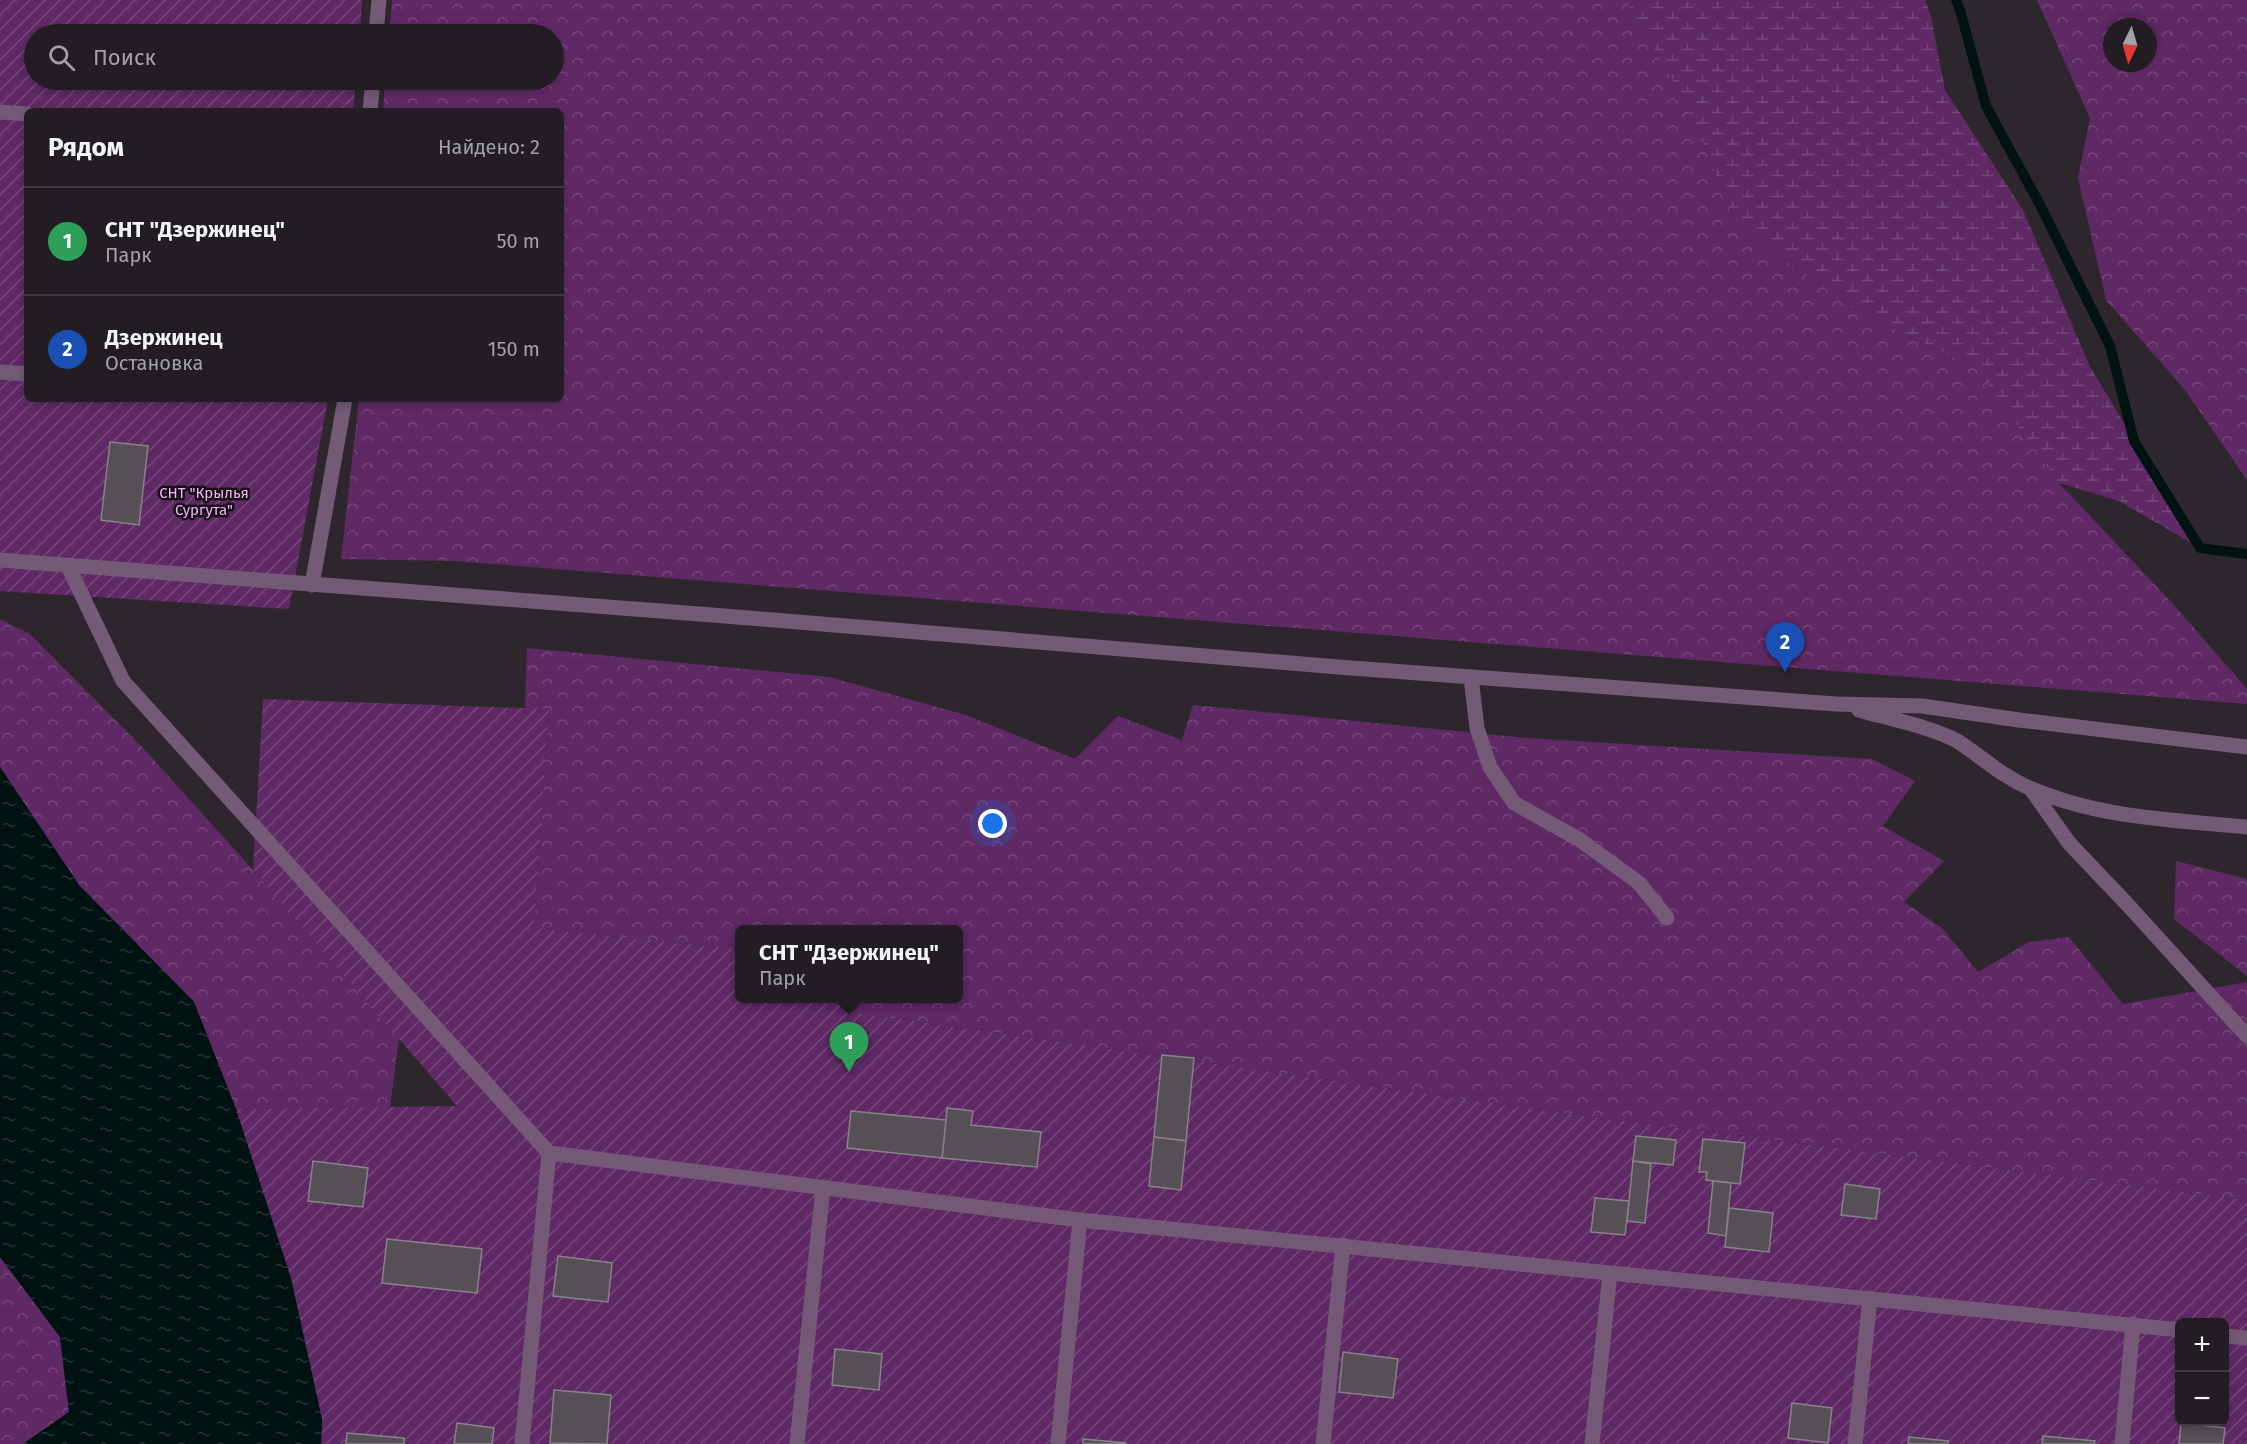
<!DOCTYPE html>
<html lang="ru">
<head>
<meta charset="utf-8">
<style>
  :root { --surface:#221d22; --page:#2e2a2f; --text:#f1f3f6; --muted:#a2a2a5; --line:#3f3b40; --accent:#0b8043 }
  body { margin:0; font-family:"Fira Sans",sans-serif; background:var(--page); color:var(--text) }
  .controls { position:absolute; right:18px; bottom:18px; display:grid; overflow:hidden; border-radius:9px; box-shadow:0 3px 9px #0003 }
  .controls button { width:54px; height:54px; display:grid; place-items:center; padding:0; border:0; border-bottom:2px solid var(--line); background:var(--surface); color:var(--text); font:30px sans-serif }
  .compass { position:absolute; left:2103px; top:18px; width:54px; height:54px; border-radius:50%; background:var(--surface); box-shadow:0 3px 9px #0003; rotate:185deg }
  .you { position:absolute; left:993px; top:824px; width:21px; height:21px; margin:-15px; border:4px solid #fff; border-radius:50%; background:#1a73e8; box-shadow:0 0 0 9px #1a73e833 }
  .badge { display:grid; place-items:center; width:39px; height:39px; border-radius:50%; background:var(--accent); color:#fff; font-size:20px; font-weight:700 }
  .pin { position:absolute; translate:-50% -50px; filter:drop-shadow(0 2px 3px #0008) }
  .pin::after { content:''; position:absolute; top:32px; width:21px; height:18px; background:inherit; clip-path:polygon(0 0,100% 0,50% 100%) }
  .popup { position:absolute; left:735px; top:925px; width:228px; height:78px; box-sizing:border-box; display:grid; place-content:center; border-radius:9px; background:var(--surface); filter:drop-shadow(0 2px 4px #0005); font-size:20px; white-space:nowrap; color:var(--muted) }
  .popup b { font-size:22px; color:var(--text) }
  .popup::after { content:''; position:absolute; left:50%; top:100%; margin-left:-12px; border:12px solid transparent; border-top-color:var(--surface) }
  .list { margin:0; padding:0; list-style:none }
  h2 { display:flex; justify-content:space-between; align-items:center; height:78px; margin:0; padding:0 24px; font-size:26px }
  h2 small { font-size:20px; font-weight:400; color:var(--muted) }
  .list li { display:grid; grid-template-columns:39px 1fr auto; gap:18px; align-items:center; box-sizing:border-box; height:108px; padding:0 24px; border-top:2px solid var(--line) }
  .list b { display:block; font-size:22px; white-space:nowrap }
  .list p { margin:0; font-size:20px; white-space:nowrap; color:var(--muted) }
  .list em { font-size:20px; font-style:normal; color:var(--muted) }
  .icon { flex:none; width:33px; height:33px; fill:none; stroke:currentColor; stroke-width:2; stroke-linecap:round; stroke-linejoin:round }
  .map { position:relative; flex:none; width:2247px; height:1444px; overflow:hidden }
  .search { position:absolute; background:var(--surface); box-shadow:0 3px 9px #0003; left:24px; top:24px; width:540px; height:66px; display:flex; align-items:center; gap:15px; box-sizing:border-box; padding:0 21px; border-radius:33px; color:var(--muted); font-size:22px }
  .panel { position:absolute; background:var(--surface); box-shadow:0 3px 9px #0003; left:24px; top:108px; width:540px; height:294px; border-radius:9px }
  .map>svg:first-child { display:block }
</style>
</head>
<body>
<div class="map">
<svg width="2247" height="1444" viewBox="0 0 2247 1444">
  <defs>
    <pattern id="forest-crowns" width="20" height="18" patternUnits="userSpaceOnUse" patternTransform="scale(1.5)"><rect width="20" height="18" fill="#5f2965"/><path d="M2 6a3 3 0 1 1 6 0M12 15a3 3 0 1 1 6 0" fill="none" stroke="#76487b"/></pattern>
    <pattern id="wetland-marsh" width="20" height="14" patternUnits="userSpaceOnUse" patternTransform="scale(1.5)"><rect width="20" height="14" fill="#5f2965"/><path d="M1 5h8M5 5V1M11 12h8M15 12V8" fill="none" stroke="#76487b"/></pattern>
    <pattern id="garden-furrows" width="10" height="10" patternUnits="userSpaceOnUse" patternTransform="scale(1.5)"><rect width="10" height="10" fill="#5f2965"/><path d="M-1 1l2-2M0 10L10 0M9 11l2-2" fill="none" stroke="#76487b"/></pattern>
    <pattern id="water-ripples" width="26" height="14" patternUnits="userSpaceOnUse" patternTransform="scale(1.5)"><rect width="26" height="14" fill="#011213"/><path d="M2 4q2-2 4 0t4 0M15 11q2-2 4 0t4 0" fill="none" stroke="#263435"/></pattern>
  </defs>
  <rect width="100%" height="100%" fill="#2d272d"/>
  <g fill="url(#forest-crowns)" fill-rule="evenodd">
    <path d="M392 0H1625L1687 104 1736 225 1857 311 1976 368 2059 483 2174 605 2247 689V704L456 561 341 559 359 399H561V111H383L385 80H554V34H389Z"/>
    <path d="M2037 0H2247V480L2185 390 2106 300 2078 178 2090 118ZM2112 27H2148V63H2112Z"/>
    <path d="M0 619 30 634 144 749 253 870 399 1038 390 1107 236 1109 194 1002 79 885 0 767Z"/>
    <path d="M527 648 829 677 966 715 1075 759 1118 716 1182 740 1193 705 1527 738 1872 759 1915 781 1883 826 1944 861 1904 902 1942 928 1978 972 2029 942 2069 937 2123 1004 2247 982V1200L1569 1114 857 1013 851 999 958 998V930H740L739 949 534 928 549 710 525 709Z"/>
    <path d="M2176 861 2247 879V976L2174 919Z"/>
    <path d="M0 1257 60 1337 69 1412 23 1444H0Z"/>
  </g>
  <path fill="url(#wetland-marsh)" d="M1625 0H1925L1931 16 1945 90 2023 210 2090 367 2200 548 2119 501 2059 483 1976 368 1857 311 1736 225 1687 104Z"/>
  <g fill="url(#garden-furrows)" fill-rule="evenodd">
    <path d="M0 0H362L360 34H34V80H356L353 111H27V399H328L289 609 0 591Z"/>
    <path d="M263 699 549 709 534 928 739 949 740 998 851 999 857 1013 1569 1114 2247 1200V1444H321L322 1419 236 1109 457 1106 253 870ZM2180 1322H2224V1422H2180Z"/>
  </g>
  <path fill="url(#water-ripples)" d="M0 767 79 885 194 1002 236 1109 291 1278 322 1419 321 1444H23L69 1412 60 1337 0 1257Z"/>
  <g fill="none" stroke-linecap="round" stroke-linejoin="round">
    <path stroke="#011213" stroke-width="10" d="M1956 0 1960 10 1986 106 2039 203 2110 346 2134 441 2200 548 2247 554"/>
  </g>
  <g fill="#575157" stroke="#89828a" stroke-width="1.5">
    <path d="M110 442 148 446 139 525 101 520Z"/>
    <path d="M1162 1055 1194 1058 1186 1141 1154 1137Z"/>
    <path d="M947 1108 973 1111 971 1125 1041 1132 1037 1167 942 1158Z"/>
    <path d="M851 1111 946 1120 942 1158 847 1148Z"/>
    <path d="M1636 1136 1676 1140 1673 1165 1633 1161Z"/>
    <path d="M1154 1137 1186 1141 1181 1190 1149 1186Z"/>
    <path d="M1703 1139 1745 1143 1740 1184 1706 1180 1707 1172H1699Z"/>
    <path d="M313 1161 368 1168 363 1207 308 1201Z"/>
    <path d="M1633 1161 1651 1164 1645 1223 1627 1221Z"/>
    <path d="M1713 1181 1731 1183 1726 1236 1708 1233Z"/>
    <path d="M1845 1184 1880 1189 1876 1219 1841 1215Z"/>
    <path d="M1595 1198 1629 1201 1625 1235 1591 1232Z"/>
    <path d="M1729 1208 1773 1213 1769 1252 1725 1247Z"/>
    <path d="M387 1239 482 1249 477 1293 382 1283Z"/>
    <path d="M558 1256 612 1263 608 1302 553 1296Z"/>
    <path d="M835 1349 882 1354 879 1390 832 1385Z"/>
    <path d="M1343 1352 1398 1359 1393 1398 1339 1392Z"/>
    <path d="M554 1390 611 1395 607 1444 550 1443Z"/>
    <path d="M1792 1403 1832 1408 1828 1443 1788 1438Z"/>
    <path d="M457 1423 494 1428 492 1444H454Z"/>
    <path d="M2181 1423 2225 1428 2223 1444H2179Z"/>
    <path d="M347 1433 404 1438V1444H346Z"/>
    <path d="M2043 1436 2095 1441 2094 1444H2042Z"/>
    <path d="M1909 1437 1948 1441V1444H1908Z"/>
    <path d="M1083 1439 1126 1443V1444H1083Z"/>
  </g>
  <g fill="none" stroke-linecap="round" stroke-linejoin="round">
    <g stroke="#755a78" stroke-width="15">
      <path d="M1471 677 1477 728 1490 767 1514 803 1580 840 1639 883 1667 918"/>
      <path d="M797 1444 823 1187"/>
      <path d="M1058 1444 1080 1220"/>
      <path d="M1323 1444 1343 1245"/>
      <path d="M1592 1444 1610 1274"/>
      <path d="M1855 1444 1870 1298"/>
      <path d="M2122 1444 2133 1324"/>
    </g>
    <g stroke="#755a78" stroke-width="15">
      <path d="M376 34 379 0"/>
      <path d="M370 111 373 80"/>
      <path d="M0 112 27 114"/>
      <path d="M0 372 27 374"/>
      <path d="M0 560 725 616 1338 667 1836 704 1922 706 2019 720 2247 747"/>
      <path d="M68 566 123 681 549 1153 1080 1220 2180 1330"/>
      <path d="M312 585 345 399"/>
      <path d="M1859 710C1887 718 1935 728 1959 742 1983 758 2004 778 2032 789 2099 818 2175 820 2247 827"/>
      <path d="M2031 789 2069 843 2127 904 2247 1036"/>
      <path d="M2224 1336 2247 1338"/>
      <path d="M522 1444 549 1153"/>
    </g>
  </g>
  <g text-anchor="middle" stroke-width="5" stroke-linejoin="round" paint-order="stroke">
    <g font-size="15" fill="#f6b1fc" stroke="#141114">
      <text x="204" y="498">CНТ "Крылья<tspan x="204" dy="17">Сургута"</tspan></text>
    </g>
  </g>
</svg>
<div class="controls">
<button>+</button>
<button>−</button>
</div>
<svg class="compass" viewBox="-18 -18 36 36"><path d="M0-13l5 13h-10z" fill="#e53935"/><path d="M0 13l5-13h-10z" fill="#a2a2a5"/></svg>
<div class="you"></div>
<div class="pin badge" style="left:849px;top:1072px;background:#2e9e5b">1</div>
<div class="popup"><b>СНТ &quot;Дзержинец&quot;</b>Парк</div>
<div class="pin badge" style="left:1785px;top:672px;background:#1a4fb4">2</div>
<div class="search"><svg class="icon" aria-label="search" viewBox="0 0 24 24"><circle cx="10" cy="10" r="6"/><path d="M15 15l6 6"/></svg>Поиск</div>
<section class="panel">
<h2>Рядом<small>Найдено: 2</small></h2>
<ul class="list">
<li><span class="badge" style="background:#2e9e5b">1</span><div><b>СНТ &quot;Дзержинец&quot;</b><p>Парк</p></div><em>50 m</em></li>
<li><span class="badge" style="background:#1a4fb4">2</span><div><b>Дзержинец</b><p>Остановка</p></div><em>150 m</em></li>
</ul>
</section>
</div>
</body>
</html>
